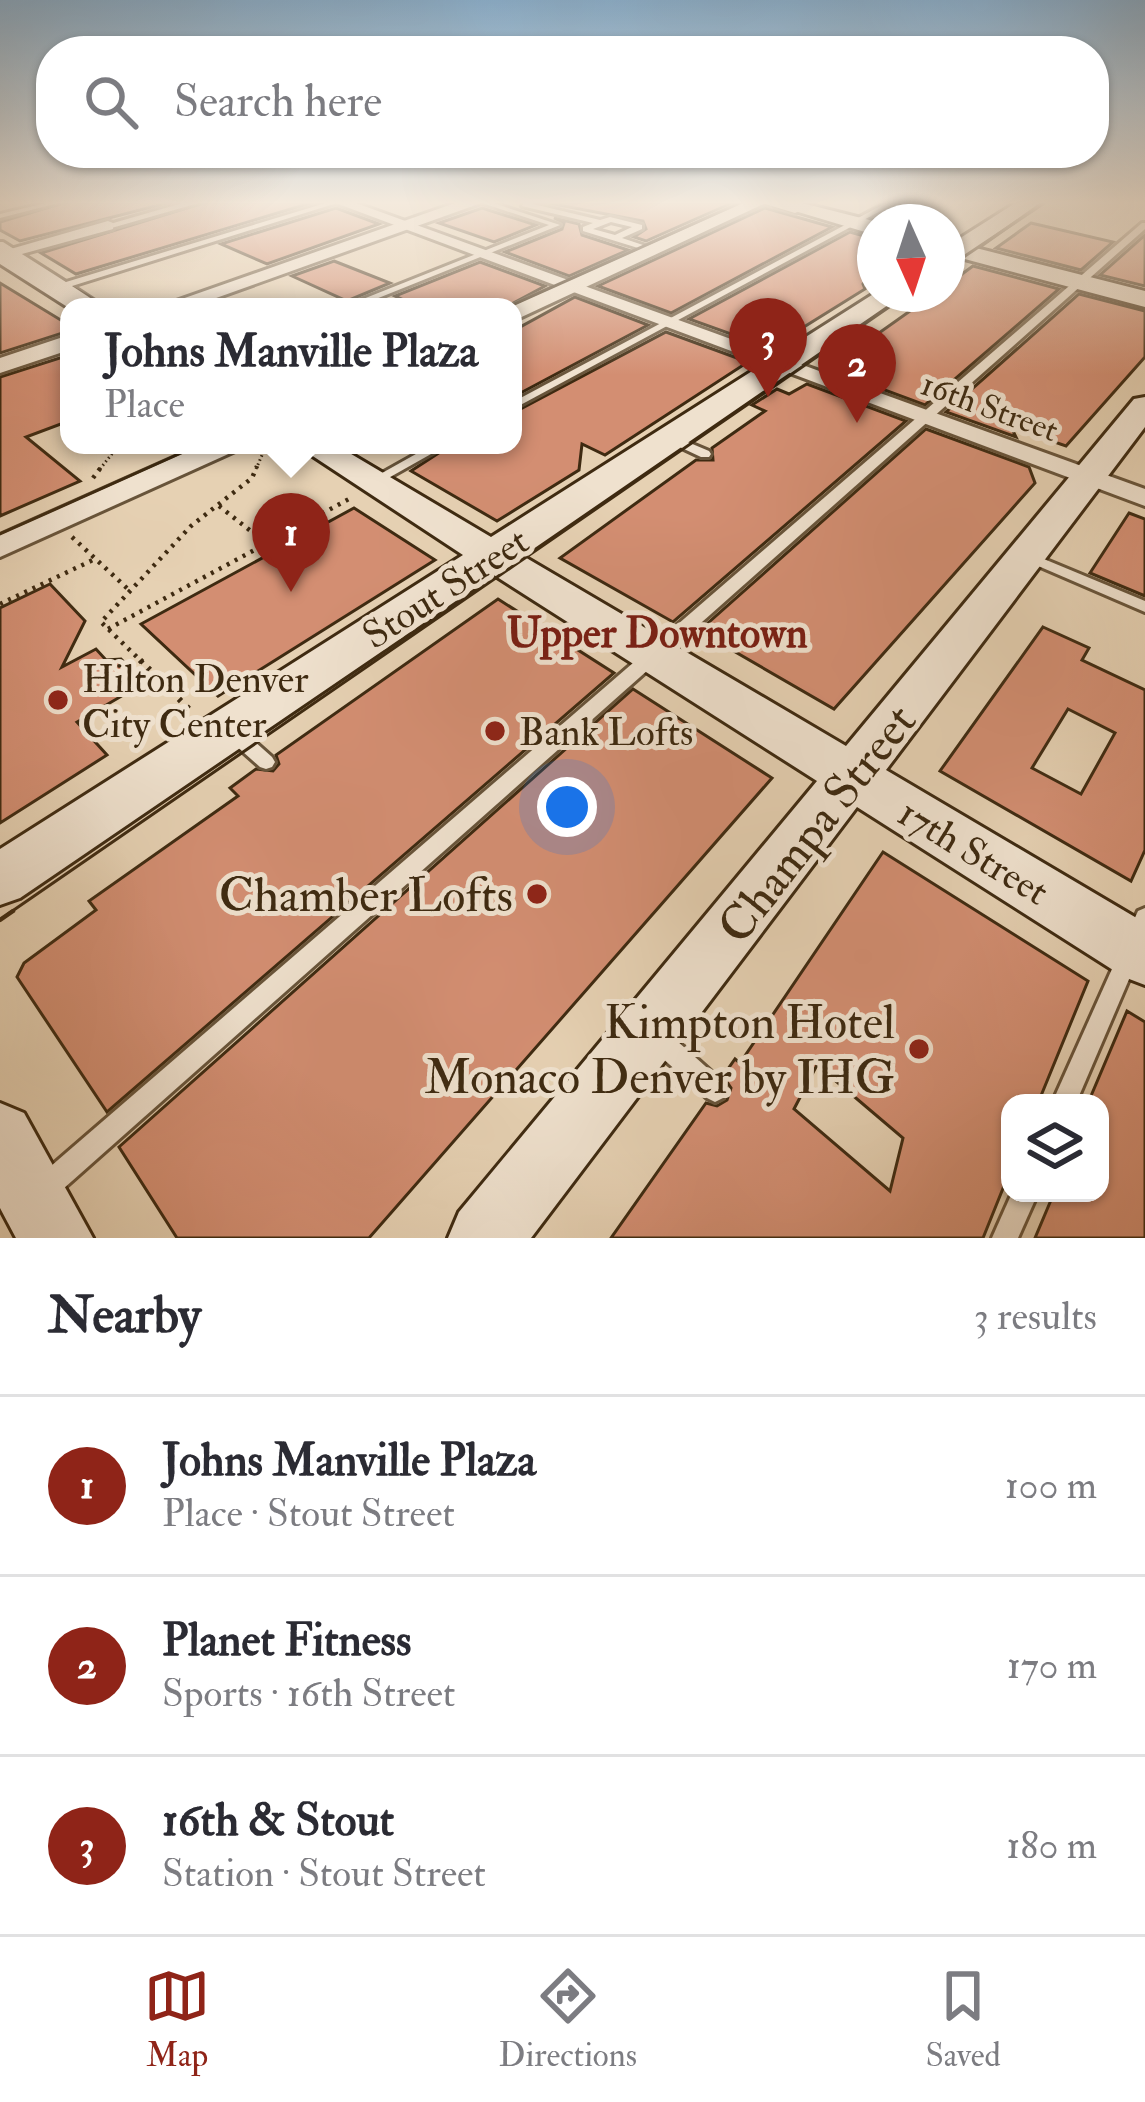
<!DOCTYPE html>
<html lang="en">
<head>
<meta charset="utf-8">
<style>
  :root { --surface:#fff; --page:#f7f7f7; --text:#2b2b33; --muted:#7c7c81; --line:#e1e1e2; --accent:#8f2418 }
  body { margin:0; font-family:"IM FELL Double Pica",serif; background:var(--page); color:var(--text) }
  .controls { position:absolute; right:36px; bottom:36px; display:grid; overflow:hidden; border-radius:24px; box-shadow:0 3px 9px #0004 }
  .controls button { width:108px; height:108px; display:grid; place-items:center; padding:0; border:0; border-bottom:3px solid var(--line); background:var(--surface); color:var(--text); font:60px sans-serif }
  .compass { position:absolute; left:857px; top:204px; width:108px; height:108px; border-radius:50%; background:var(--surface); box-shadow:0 3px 9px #0004; rotate:177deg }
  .you { position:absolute; left:567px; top:807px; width:42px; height:42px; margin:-30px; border:9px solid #fff; border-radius:50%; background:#1a73e8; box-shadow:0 0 0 18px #1a73e833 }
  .badge { display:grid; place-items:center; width:78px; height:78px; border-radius:50%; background:var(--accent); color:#fff; font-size:39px; font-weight:700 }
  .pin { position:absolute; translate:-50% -99px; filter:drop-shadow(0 3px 6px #0008) }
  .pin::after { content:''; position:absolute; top:63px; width:42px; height:36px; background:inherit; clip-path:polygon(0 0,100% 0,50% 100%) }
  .popup { position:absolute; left:60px; top:298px; width:462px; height:156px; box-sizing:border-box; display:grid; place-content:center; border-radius:24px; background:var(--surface); filter:drop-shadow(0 3px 9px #0005); font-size:39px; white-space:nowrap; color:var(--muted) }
  .popup b { font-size:45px; color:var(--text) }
  .popup::after { content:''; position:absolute; left:50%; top:100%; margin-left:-24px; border:24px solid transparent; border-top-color:var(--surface) }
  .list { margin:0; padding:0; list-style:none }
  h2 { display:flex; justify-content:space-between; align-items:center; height:156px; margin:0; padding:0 48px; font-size:51px }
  h2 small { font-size:39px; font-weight:400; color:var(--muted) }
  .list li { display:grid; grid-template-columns:78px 1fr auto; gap:36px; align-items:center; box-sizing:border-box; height:180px; padding:0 48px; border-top:3px solid var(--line) }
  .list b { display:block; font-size:45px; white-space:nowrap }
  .list p { margin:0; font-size:39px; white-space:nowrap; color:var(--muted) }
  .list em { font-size:39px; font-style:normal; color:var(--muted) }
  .icon { flex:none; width:66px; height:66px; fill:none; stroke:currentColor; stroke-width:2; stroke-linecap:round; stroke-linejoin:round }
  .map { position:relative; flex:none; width:1145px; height:1238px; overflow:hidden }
  .search { position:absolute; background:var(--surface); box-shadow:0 3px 9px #0004; left:36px; right:36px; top:36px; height:132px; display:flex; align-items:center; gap:30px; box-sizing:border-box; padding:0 42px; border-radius:48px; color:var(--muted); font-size:45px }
  .sheet { height:696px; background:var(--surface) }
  nav { display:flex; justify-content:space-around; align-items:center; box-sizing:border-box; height:168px; border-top:3px solid var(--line); background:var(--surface); font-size:33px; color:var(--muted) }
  nav a { display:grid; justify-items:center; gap:6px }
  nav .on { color:var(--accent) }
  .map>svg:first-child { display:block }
</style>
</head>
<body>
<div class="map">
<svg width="1145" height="1238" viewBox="0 0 1145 1238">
  <rect width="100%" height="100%" fill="#e6d1b3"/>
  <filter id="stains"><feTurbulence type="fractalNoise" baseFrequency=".00167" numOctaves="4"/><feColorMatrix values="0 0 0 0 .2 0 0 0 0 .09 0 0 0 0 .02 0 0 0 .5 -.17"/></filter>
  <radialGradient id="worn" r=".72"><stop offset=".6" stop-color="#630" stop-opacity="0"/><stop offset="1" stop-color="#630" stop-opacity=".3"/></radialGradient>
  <g fill="#d38e72" stroke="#3e2a11" stroke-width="3" fill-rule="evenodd">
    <path d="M66 202H171L20 241 0 230V222Z"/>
    <path d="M206 202H314L76 274 41 253Z"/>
    <path d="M543 202H734L646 241 634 237 646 229 643 221Z"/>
    <path d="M336 208 379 224 267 264 221 244Z"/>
    <path d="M482 208 536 225 494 242 439 223Z"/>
    <path d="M765 208 832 227 671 313 598 286Z"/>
    <path d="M554 218 579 224 582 235 628 250 569 276 505 252 562 229 564 223Z"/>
    <path d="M1031 223 1113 242 1081 270 996 248Z"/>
    <path d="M850 232 875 239V278H868L863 284 865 289 770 348 689 319Z"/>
    <path d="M1145 235V286L1100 275Z"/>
    <path d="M334 261 390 283 347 301 292 276Z"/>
    <path d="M480 262 545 286 506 307H420L395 296Z"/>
    <path d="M973 266 1059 289 925 405 828 369 934 294H947V285Z"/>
    <path d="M0 283 69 325V331L0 353Z"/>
    <path d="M1079 294 1145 311V357L1066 446 1011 427 1016 437 946 412Z"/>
    <path d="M575 297 648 325 513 397V331Z"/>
    <path d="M666 332 748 362 605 455 582 444 579 470 497 521 411 471 451 445H513V413Z"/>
    <path d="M69 355V421L26 437 80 481 0 516V377Z"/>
    <path d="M807 384 906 421 673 622 560 558 696 460H713L712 448 765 411 752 405 777 389 789 394Z"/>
    <path d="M926 429 1029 467 1035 483 834 709 699 631Z"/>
    <path d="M354 508 435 560 218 696 141 624Z"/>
    <path d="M1129 513 1145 519V596L1090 573Z"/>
    <path d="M50 584 85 621 62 667 96 649 106 660 121 659 144 683 77 722 107 755 0 823V608Z"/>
    <path d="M498 599 614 673 107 1112 17 977 24 963 96 910 89 901 238 796 230 788 256 769 273 771 279 764 276 755Z"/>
    <path d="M1043 627 1089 648 1082 660 1145 690V850L1131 881 940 771ZM1068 709 1115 733 1081 794 1032 768Z"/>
    <path d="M633 689 772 778 369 1238H177L119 1147Z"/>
    <path d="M883 852 1088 981 1038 1103H1010V1171L983 1238H611L706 1103 717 1106 727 1100 731 1088 723 1076 735 1059 740 1063ZM817 1065 903 1138 890 1191 794 1109Z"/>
    <path d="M1127 1011 1145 1022V1238H1035L1054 1193H1100V1103H1088Z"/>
  </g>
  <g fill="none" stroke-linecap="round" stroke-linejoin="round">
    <g stroke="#68543a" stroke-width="6">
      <g id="service">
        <path d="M50 202H62L0 218V214Z"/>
        <path d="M329 202H340L72 286 104 307H93L63 288 52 290V286L57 284 0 248V242H3L66 282Z"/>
        <path d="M479 202H490L560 225 356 307H343L549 225Z"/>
        <path d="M524 202H535L533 204 600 220 610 217 642 225V229L622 238 658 250 651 252 583 231V227L593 223 522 206ZM611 222 632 227 615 235 593 229Z"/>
        <path d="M759 202H770L799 211 795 213Z"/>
        <path d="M888 202H897L513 409V402Z"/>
        <path d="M1142 223H1145V229L54 1197 45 1201 36 1197 32 1188 36 1179Z"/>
        <path d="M871 282 875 283V289L867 285Z"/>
        <path d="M671 435 709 451 711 454 709 457H701L667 441 665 439Z"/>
        <path d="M432 445H447L376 485H368L366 482Z"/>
        <path d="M1027 552 1145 601V612L1022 559 1020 556Z"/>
        <path d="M231 724 237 726 272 757 275 762 272 767 266 769 260 767 225 736 222 731 225 726Z"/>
        <path d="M1145 908V942L1076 1103H1052L1138 911Z"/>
        <path d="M659 1029 667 1032 723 1082 727 1090 723 1098 715 1102 707 1098 651 1048 648 1040 651 1032Z"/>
        <path d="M1012 1193H1038L1018 1238H992Z"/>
      </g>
    </g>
    <g stroke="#68543a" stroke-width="6">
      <path id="pedestrian" d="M186 202H202L108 229 103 226Z"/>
    </g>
    <g stroke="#68543a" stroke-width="6">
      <g id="minor">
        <path d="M333 202H353L1145 489V506Z"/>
        <path d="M108 221 113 223V229L0 260V252Z"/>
      </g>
    </g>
    <g stroke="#68543a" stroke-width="6">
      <g id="tertiary">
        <path d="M458 202H484L191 307H159Z"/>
        <path d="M745 202H768L513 321 510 307Z"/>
        <path d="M69 335V350L0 373V358Z"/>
        <path d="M202 445H239L235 451 0 557V535Z"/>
      </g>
    </g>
    <g stroke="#3e2a11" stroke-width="6">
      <g id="secondary">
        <path d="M765 202H798L877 222 875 235Z"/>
        <path d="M1017 202H1041L976 248 1145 291V307L961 258 947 264V240L954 242Z"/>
        <path d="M0 247 95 302 99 307 69 308 0 264Z"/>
        <path d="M875 293 904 294 523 556 846 746 1134 399 1145 397V427L886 770 1145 923V985L1124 977 857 807 531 1238H448L459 1212 817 781 494 575 20 898 0 905V849L463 555 296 445H336L491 537Z"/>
        <path d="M0 1103 24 1113 93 1238H16L0 1208Z"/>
      </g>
    </g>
    <g stroke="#3e2a11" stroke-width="3" stroke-dasharray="1.5 3" stroke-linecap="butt">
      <path d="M100 469 119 445"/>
      <path d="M256 469 266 446"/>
    </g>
    <g stroke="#3e2a11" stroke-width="4.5" stroke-dasharray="3 6" stroke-linecap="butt">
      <path d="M93 478 102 466"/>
      <path d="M219 506 266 543"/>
      <path d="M72 537 129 590"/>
      <path d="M0 604 95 559"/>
      <path d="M108 629 349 499"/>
      <path d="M143 663 101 622 191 526 252 478 257 466"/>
    </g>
    <path stroke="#3e2a11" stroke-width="6" stroke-dasharray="3 8" stroke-linecap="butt" d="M140 660 192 712"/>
    <use href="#service" fill="#efe1ce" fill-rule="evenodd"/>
    <use href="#pedestrian" fill="#efe1ce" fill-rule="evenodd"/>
    <use href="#minor" fill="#efe1ce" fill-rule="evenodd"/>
    <use href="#tertiary" fill="#efe1ce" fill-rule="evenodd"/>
    <use href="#secondary" fill="#efe1ce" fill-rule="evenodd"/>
    <g stroke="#3e2a11" stroke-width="3">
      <path d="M947 268 1046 202"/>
      <path d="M508 307 742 202"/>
      <path d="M0 534 199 445"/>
      <path d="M8 914 908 294"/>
    </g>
    <path stroke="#3e2a11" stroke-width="4.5" d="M0 920 13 911"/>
  </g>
  <linearGradient id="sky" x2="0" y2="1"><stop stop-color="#8ab4d6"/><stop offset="0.54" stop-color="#f4eadd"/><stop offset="1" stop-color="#f4eadd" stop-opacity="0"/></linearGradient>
  <rect width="1145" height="375" fill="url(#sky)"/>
  <g fill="#8f2418" stroke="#efe1ce" stroke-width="4.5">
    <circle cx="58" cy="700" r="12"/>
    <circle cx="495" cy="731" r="12"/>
    <circle cx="537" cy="894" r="12"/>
    <circle cx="919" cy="1049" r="12"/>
  </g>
  <g text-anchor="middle" stroke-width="10" stroke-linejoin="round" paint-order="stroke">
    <g font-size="33" fill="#3e2a11" stroke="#efe1ce">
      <text transform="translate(990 406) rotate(20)" y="12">16th Street</text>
    </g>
    <g font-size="39" fill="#3e2a11" stroke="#efe1ce">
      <text transform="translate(445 587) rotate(-33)" y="14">Stout Street</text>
      <text transform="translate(974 851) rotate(31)" y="14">17th Street</text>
    </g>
    <g font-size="39" fill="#3e2a11" stroke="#efe1ce" text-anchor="start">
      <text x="82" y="692">Hilton Denver<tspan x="82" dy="45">City Center</tspan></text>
      <text x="519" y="745">Bank Lofts</text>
    </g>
    <g font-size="42" font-weight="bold" fill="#7a1f14" stroke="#efe1ce">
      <text x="657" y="647">Upper Downtown</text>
    </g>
    <g font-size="48" fill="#3e2a11" stroke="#efe1ce">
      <text transform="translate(816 823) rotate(-52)" y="17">Champa Street</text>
    </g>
    <g font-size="48" fill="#3e2a11" stroke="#efe1ce" text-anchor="end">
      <text x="513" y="911">Chamber Lofts</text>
      <text x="895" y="1038">Kimpton Hotel<tspan x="895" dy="55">Monaco Denver by IHG</tspan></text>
    </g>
  </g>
  <rect width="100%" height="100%" filter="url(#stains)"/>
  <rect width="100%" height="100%" fill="url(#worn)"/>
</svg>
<div class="controls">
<button><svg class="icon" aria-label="layers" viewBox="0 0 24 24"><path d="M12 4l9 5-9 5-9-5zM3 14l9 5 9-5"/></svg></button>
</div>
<svg class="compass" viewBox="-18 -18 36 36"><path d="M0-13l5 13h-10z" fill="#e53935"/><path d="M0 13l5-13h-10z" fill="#7c7c81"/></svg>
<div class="you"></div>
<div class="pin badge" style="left:291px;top:592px">1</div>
<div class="popup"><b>Johns Manville Plaza</b>Place</div>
<div class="pin badge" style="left:857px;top:423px">2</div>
<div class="pin badge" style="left:768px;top:397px">3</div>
<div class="search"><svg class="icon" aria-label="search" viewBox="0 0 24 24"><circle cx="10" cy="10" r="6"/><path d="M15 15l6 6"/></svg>Search here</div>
</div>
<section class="sheet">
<h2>Nearby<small>3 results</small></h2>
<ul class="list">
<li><span class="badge">1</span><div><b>Johns Manville Plaza</b><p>Place · Stout Street</p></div><em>100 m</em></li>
<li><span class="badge">2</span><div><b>Planet Fitness</b><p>Sports · 16th Street</p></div><em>170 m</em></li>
<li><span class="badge">3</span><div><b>16th &amp; Stout</b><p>Station · Stout Street</p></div><em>180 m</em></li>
</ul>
</section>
<nav>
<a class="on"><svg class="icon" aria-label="map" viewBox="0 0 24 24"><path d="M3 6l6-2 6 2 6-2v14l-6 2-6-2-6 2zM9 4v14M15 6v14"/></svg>Map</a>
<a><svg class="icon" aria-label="directions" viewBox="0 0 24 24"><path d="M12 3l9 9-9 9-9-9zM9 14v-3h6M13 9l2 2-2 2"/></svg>Directions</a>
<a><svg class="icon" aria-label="saved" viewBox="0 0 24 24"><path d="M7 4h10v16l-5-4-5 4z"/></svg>Saved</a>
</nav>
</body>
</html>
